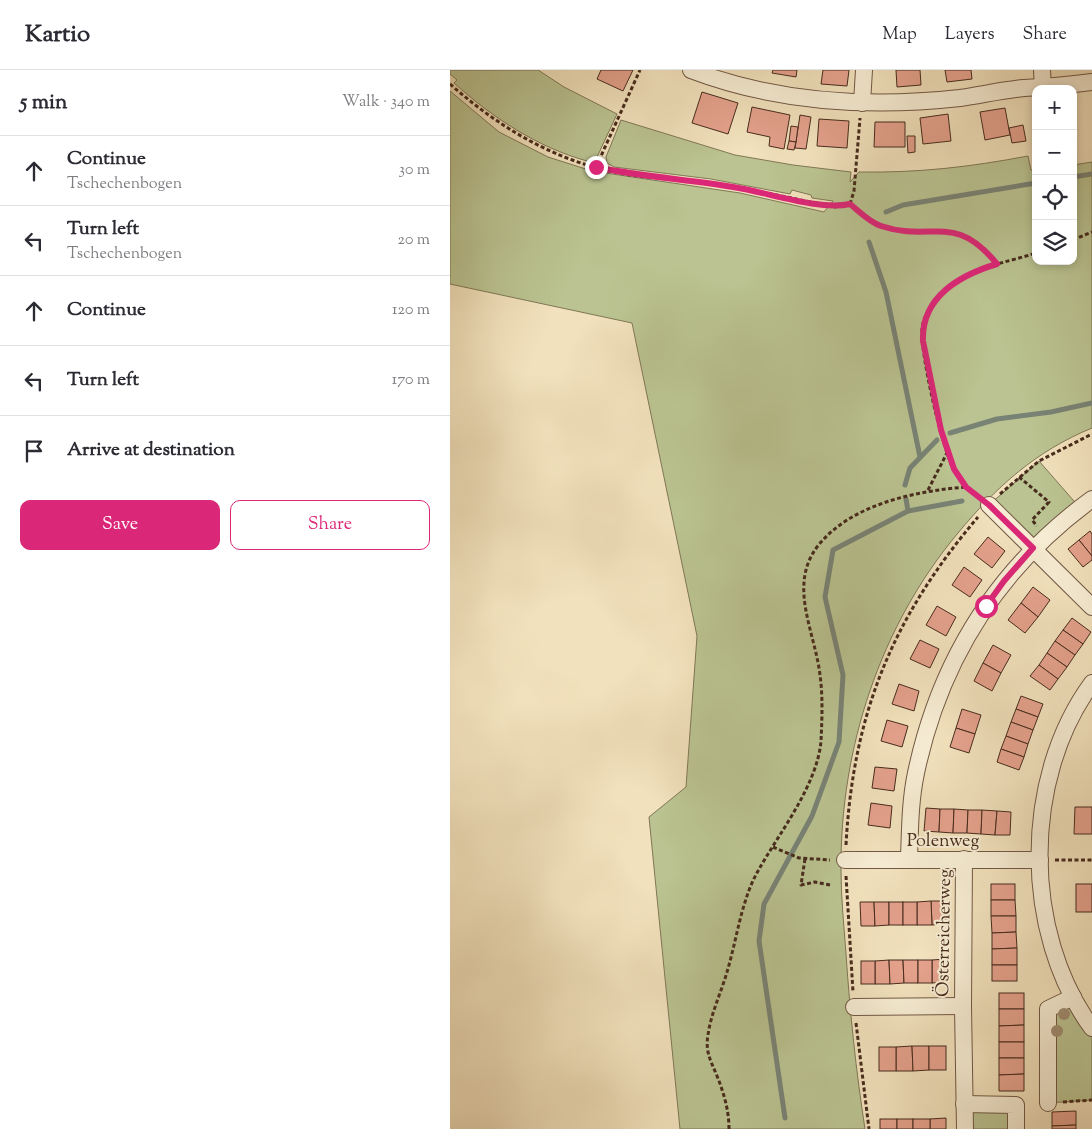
<!DOCTYPE html>
<html lang="en">
<head>
<meta charset="utf-8">
<style>
  :root { --surface:#fff; --page:#f2f2f3; --text:#2b2b33; --muted:#7c7c81; --line:#e1e1e2; --accent:#db2777 }
  body { margin:0; font-family:"Sorts Mill Goudy",serif; background:var(--page); color:var(--text) }
  .controls { position:absolute; right:15px; top:15px; display:grid; overflow:hidden; border-radius:10px; box-shadow:0 2px 8px #0003 }
  .controls button { width:45px; height:45px; display:grid; place-items:center; padding:0; border:0; border-bottom:1px solid var(--line); background:var(--surface); color:var(--text); font:25px sans-serif }
  .stop { position:absolute; width:15px; height:15px; margin:-11px; border:4px solid #db2777; border-radius:50%; background:#fff }
  .stop.end { background:#db2777; border-color:#fff; box-shadow:0 1px 5px #0008 }
  .list { margin:0; padding:0; list-style:none }
  h2 { display:flex; justify-content:space-between; align-items:center; height:65px; margin:0; padding:0 20px; font-size:21px }
  h2 small { font-size:16px; font-weight:400; color:var(--muted) }
  .list li { display:grid; grid-template-columns:32px 1fr auto; gap:15px; align-items:center; box-sizing:border-box; height:70px; padding:0 20px; border-top:1px solid var(--line) }
  .list b { display:block; font-size:19px; white-space:nowrap }
  .list p { margin:0; font-size:16px; white-space:nowrap; color:var(--muted) }
  .list em { font-size:16px; font-style:normal; color:var(--muted) }
  .actions { display:flex; gap:10px; padding:15px 20px }
  .actions a { flex:1; padding:11px 0; border:1px solid var(--accent); border-radius:10px; text-align:center; font-size:18px; color:var(--accent) }
  .actions .main { background:var(--accent); color:#fff }
  .icon { flex:none; width:28px; height:28px; fill:none; stroke:currentColor; stroke-width:2; stroke-linecap:round; stroke-linejoin:round }
  .map { position:relative; flex:none; width:642px; height:1059px; overflow:hidden }
  header { display:flex; align-items:center; gap:30px; box-sizing:border-box; height:70px; padding:0 25px; background:var(--surface); border-bottom:1px solid var(--line) }
  header strong { font-size:24px }
  nav { display:flex; gap:28px; margin-inline-start:auto; font-size:18px }
  main { display:flex }
  aside { flex:1; background:var(--surface) }
  .map>svg:first-child { display:block }
</style>
</head>
<body>
<header>
<strong>Kartio</strong>
<nav><a>Map</a><a>Layers</a><a>Share</a></nav>
</header>
<main>
<aside>
<h2>5 min<small>Walk · 340 m</small></h2>
<ul class="list">
<li><svg class="icon" aria-label="ahead" viewBox="0 0 24 24"><path d="M12 20V5M6 11l6-6 6 6"/></svg><div><b>Continue</b><p>Tschechenbogen</p></div><em>30 m</em></li>
<li><svg class="icon" aria-label="left" viewBox="0 0 24 24"><path d="M17 20v-9H6M10 6l-5 5 5 5"/></svg><div><b>Turn left</b><p>Tschechenbogen</p></div><em>20 m</em></li>
<li><svg class="icon" aria-label="ahead" viewBox="0 0 24 24"><path d="M12 20V5M6 11l6-6 6 6"/></svg><div><b>Continue</b></div><em>120 m</em></li>
<li><svg class="icon" aria-label="left" viewBox="0 0 24 24"><path d="M17 20v-9H6M10 6l-5 5 5 5"/></svg><div><b>Turn left</b></div><em>170 m</em></li>
<li><svg class="icon" aria-label="arrive" viewBox="0 0 24 24"><path d="M6 21V4h12l-3 4 3 4H6"/></svg><div><b>Arrive at destination</b></div></li>
</ul>
<div class="actions"><a class="main">Save</a><a>Share</a></div>
</aside>
<div class="map">
<svg width="642" height="1059" viewBox="0 0 642 1059">
  <rect width="100%" height="100%" fill="#f1e1bc"/>
  <filter id="stains"><feTurbulence type="fractalNoise" baseFrequency=".004" numOctaves="4"/><feColorMatrix values="0 0 0 0 .2 0 0 0 0 .09 0 0 0 0 .02 0 0 0 .5 -.17"/></filter>
  <radialGradient id="worn" r=".72"><stop offset=".6" stop-color="#630" stop-opacity="0"/><stop offset="1" stop-color="#630" stop-opacity=".3"/></radialGradient>
  <g fill="#bac391" stroke="#807756">
    <path d="M0 0H88L114 17 167 44 148 85 144 90 137 91C87 77 43 48 4 13L7 10 0 4Z"/>
    <path d="M0 21 49 62 98 87 142 101 290 123 374 142 383 131 362 128 361 125 342 120 340 124 261 109 164 97 157 93 156 87 171 50 285 85 343 95 401 102 400 112 409 102C468 103 520 97 578 86L581 100H586V191H623V95L642 92V358C586 381 546 417 508 463 430 556 390 679 391 800 391 828 394 856 396 884 400 943 406 1001 415 1059H230L199 747 236 717 247 566 182 253 0 214Z"/>
    <path d="M589 391 630 438 583 478 539 435Z"/>
    <path d="M623 927 642 958V1030L598 1033V939Z"/>
    <path d="M514 1034 566 1035V1059H515Z"/>
  </g>
  <g fill="none" stroke-linecap="round" stroke-linejoin="round">
    <g stroke="#798375" stroke-width="5">
      <path d="M623 107 642 104"/>
      <path d="M436 142 453 135 586 113"/>
      <path d="M419 172 436 222 470 387"/>
      <path d="M500 363 547 349 601 342 642 333"/>
      <path d="M455 415 460 398 487 370"/>
      <path d="M456 429 458 441"/>
      <path d="M335 1048 309 871 314 834 362 746 389 672 393 605 375 527 383 480 458 441 512 431"/>
    </g>
  </g>
  <g fill="#e4a18c" stroke="#472b1c">
    <path d="M151 0H183L173 21 147 9Z"/>
    <path d="M323 0H347L346 7 322 3Z"/>
    <path d="M373 0H399L397 16 371 14Z"/>
    <path d="M446 0H470L471 15 447 17Z"/>
    <path d="M495 0H521L522 9 497 12Z"/>
    <path d="M252 22 288 33 278 64 242 53Z"/>
    <path d="M302 37 340 45 334 79 319 76 320 67 297 62Z"/>
    <path d="M555 38 560 65 535 70 530 42Z"/>
    <path d="M498 44 501 71 473 74 470 48Z"/>
    <path d="M350 45 361 47 356 79 345 78Z"/>
    <path d="M369 49 399 51 397 78 367 76Z"/>
    <path d="M425 52H455V77H424Z"/>
    <path d="M573 55 576 71 562 73 559 58Z"/>
    <path d="M341 56 348 57 346 72 339 71Z"/>
    <path d="M457 66H465V82L458 83Z"/>
    <path d="M339 71 346 72 344 80 337 79Z"/>
    <path d="M640 461 642 464V486L629 470Z"/>
    <path d="M538 467 555 481 542 498 524 484Z"/>
    <path d="M629 470 642 486V490L633 497 618 479Z"/>
    <path d="M514 497 532 510 520 527 502 515Z"/>
    <path d="M583 517 600 530 588 547 571 533Z"/>
    <path d="M571 533 588 547 575 563 558 550Z"/>
    <path d="M487 536 506 547 496 566 476 555Z"/>
    <path d="M622 548 641 562 633 574 613 560Z"/>
    <path d="M613 560 633 574 625 585 605 571Z"/>
    <path d="M470 570 489 579 480 598 460 589Z"/>
    <path d="M605 571 625 585 617 597 597 583Z"/>
    <path d="M543 575 561 585 551 603 533 593Z"/>
    <path d="M597 583 617 597 608 609 589 595Z"/>
    <path d="M533 593 551 603 542 621 524 611Z"/>
    <path d="M589 595 608 609 600 620 580 606Z"/>
    <path d="M449 614 469 621 464 641 442 634Z"/>
    <path d="M571 626 593 634 588 647 566 639Z"/>
    <path d="M512 639 531 645 525 664 506 658Z"/>
    <path d="M566 639 588 647 583 660 561 652Z"/>
    <path d="M437 650 458 656 452 677 431 671Z"/>
    <path d="M561 652 583 660 578 674 556 666Z"/>
    <path d="M506 658 525 664 519 683 500 677Z"/>
    <path d="M556 666 578 674 574 687 551 679Z"/>
    <path d="M551 679 574 687 569 700 547 692Z"/>
    <path d="M425 697 447 699 444 721 422 718Z"/>
    <path d="M421 733 442 736 440 758 418 755Z"/>
    <path d="M625 737H642V764H624Z"/>
    <path d="M476 738 490 739 489 762 474 761Z"/>
    <path d="M490 739H504L503 763 489 762Z"/>
    <path d="M504 739 518 740 517 763H503Z"/>
    <path d="M518 740H532L531 764 517 763Z"/>
    <path d="M532 740 547 741 545 765 531 764Z"/>
    <path d="M547 741 561 742 560 765H545Z"/>
    <rect x="541" y="814" width="24" height="16"/>
    <rect x="626" y="814" width="16" height="28"/>
    <path d="M541 830H565L566 846H541Z"/>
    <path d="M481 831H495L496 854 482 855Z"/>
    <path d="M481 831 482 855H467V832Z"/>
    <path d="M410 832H424L425 856H411Z"/>
    <path d="M424 832H439V855L425 856Z"/>
    <rect x="439" y="832" width="14" height="23"/>
    <rect x="453" y="832" width="14" height="23"/>
    <path d="M541 846H566V862L542 863Z"/>
    <path d="M566 862 567 878 542 879V863Z"/>
    <path d="M567 878V895H542V879Z"/>
    <path d="M496 889V912L482 913V890Z"/>
    <path d="M439 890 440 914H425V891Z"/>
    <path d="M439 890H453L454 913 440 914Z"/>
    <path d="M453 890H468V913H454Z"/>
    <rect x="468" y="890" width="14" height="23"/>
    <rect x="411" y="891" width="14" height="23"/>
    <rect x="542" y="895" width="25" height="16"/>
    <rect x="549" y="923" width="25" height="16"/>
    <path d="M549 939H574V955L549 956Z"/>
    <path d="M574 955V972H549V956Z"/>
    <rect x="549" y="972" width="25" height="16"/>
    <path d="M462 976 463 1001H446V977Z"/>
    <path d="M462 976H479V1000L463 1001Z"/>
    <rect x="479" y="976" width="17" height="24"/>
    <rect x="429" y="977" width="17" height="24"/>
    <path d="M549 988H574V1004L549 1005Z"/>
    <path d="M574 1004V1021H549V1005Z"/>
    <path d="M626 1041V1055L602 1056V1042Z"/>
    <path d="M496 1048V1059H480V1049Z"/>
    <rect x="430" y="1049" width="17" height="10"/>
    <rect x="447" y="1049" width="16" height="10"/>
    <rect x="463" y="1049" width="17" height="10"/>
    <path d="M626 1055V1059H602V1056Z"/>
  </g>
  <g fill="none" stroke-linecap="round" stroke-linejoin="round">
    <g stroke="#725844" stroke-width="18">
      <g id="minor">
        <path d="M241 0C328 33 419 38 510 28 531 25 553 20 574 18 597 17 619 15 642 12"/>
        <path d="M592 0 593 19"/>
        <path d="M412 33 414 0"/>
        <path d="M539 435 642 537"/>
        <path d="M642 613C572 708 572 863 642 958"/>
        <path d="M459 789C460 760 460 731 466 703 490 589 549 497 642 429"/>
        <path d="M514 789 513 936 515 1059"/>
        <path d="M395 790H590"/>
        <path d="M404 937 513 936"/>
        <path d="M598 1033V939L623 927"/>
        <path d="M514 1034 566 1035V1059"/>
      </g>
    </g>
    <g stroke="#472b1c" stroke-width="3" stroke-dasharray="4 2.5" stroke-linecap="butt">
      <path d="M0 14C52 60 110 94 180 105 208 109 236 109 263 113 305 120 345 129 386 137L400 134C410 142 419 152 431 156 482 173 504 141 547 195"/>
      <path d="M146 97 190 0"/>
      <path d="M400 134 404 121 410 48"/>
      <path d="M623 170 642 162"/>
      <path d="M569 407 599 432 582 450 587 456"/>
      <path d="M478 420 497 383"/>
      <path d="M550 424 589 391 642 364"/>
      <path d="M526 425C517 418 510 410 504 400 492 379 470 282 472 259 473 247 480 237 487 228 510 199 552 194 586 183"/>
      <path d="M396 775C403 643 443 547 528 447"/>
      <path d="M323 777 349 788 380 790"/>
      <path d="M355 789 351 815 365 812 380 815"/>
      <path d="M605 790H642"/>
      <path d="M396 806 403 922"/>
      <path d="M406 953 419 1059"/>
      <path d="M613 1032 642 1030"/>
      <path d="M279 1059C279 1041 274 1023 267 1006 261 991 255 982 258 965 261 943 271 923 277 902 287 869 291 831 308 801 329 763 367 716 371 671 372 650 373 626 370 605 365 562 338 516 367 477 400 434 466 421 516 417"/>
    </g>
    <use href="#minor" stroke="#f6ecd3" stroke-width="16"/>
  </g>
  <g fill="#a08d71">
    <circle cx="614" cy="944" r="6"/>
    <circle cx="607" cy="961" r="6"/>
  </g>
  <g fill="none" stroke-linecap="round" stroke-linejoin="round">
    <path stroke="#db2777" stroke-width="6" d="M146 97C192 107 237 109 283 117 316 122 369 141 400 134 410 142 419 152 431 156 482 173 504 141 547 194 510 205 471 227 473 271L491 360 504 399 516 417 539 435 583 478 554 511 536 536"/>
  </g>
  <g text-anchor="middle" stroke-width="4" stroke-linejoin="round" paint-order="stroke">
    <g font-size="18" fill="#472b1c" stroke="#f6ecd3">
      <text x="493" y="776">Polenweg</text>
      <text transform="translate(493 863) rotate(-89)" y="6">Österreicherweg</text>
    </g>
  </g>
  <rect width="100%" height="100%" filter="url(#stains)"/>
  <rect width="100%" height="100%" fill="url(#worn)"/>
</svg>
<div class="controls">
<button>+</button>
<button>−</button>
<button><svg class="icon" aria-label="locate" viewBox="0 0 24 24"><circle cx="12" cy="12" r="6"/><path d="M12 2v4M12 18v4M2 12h4M18 12h4"/></svg></button>
<button><svg class="icon" aria-label="layers" viewBox="0 0 24 24"><path d="M12 4l9 5-9 5-9-5zM3 14l9 5 9-5"/></svg></button>
</div>
<div class="stop" style="left:536px;top:536px"></div>
<div class="stop end" style="left:146px;top:97px"></div>
</div>
</main>
</body>
</html>
